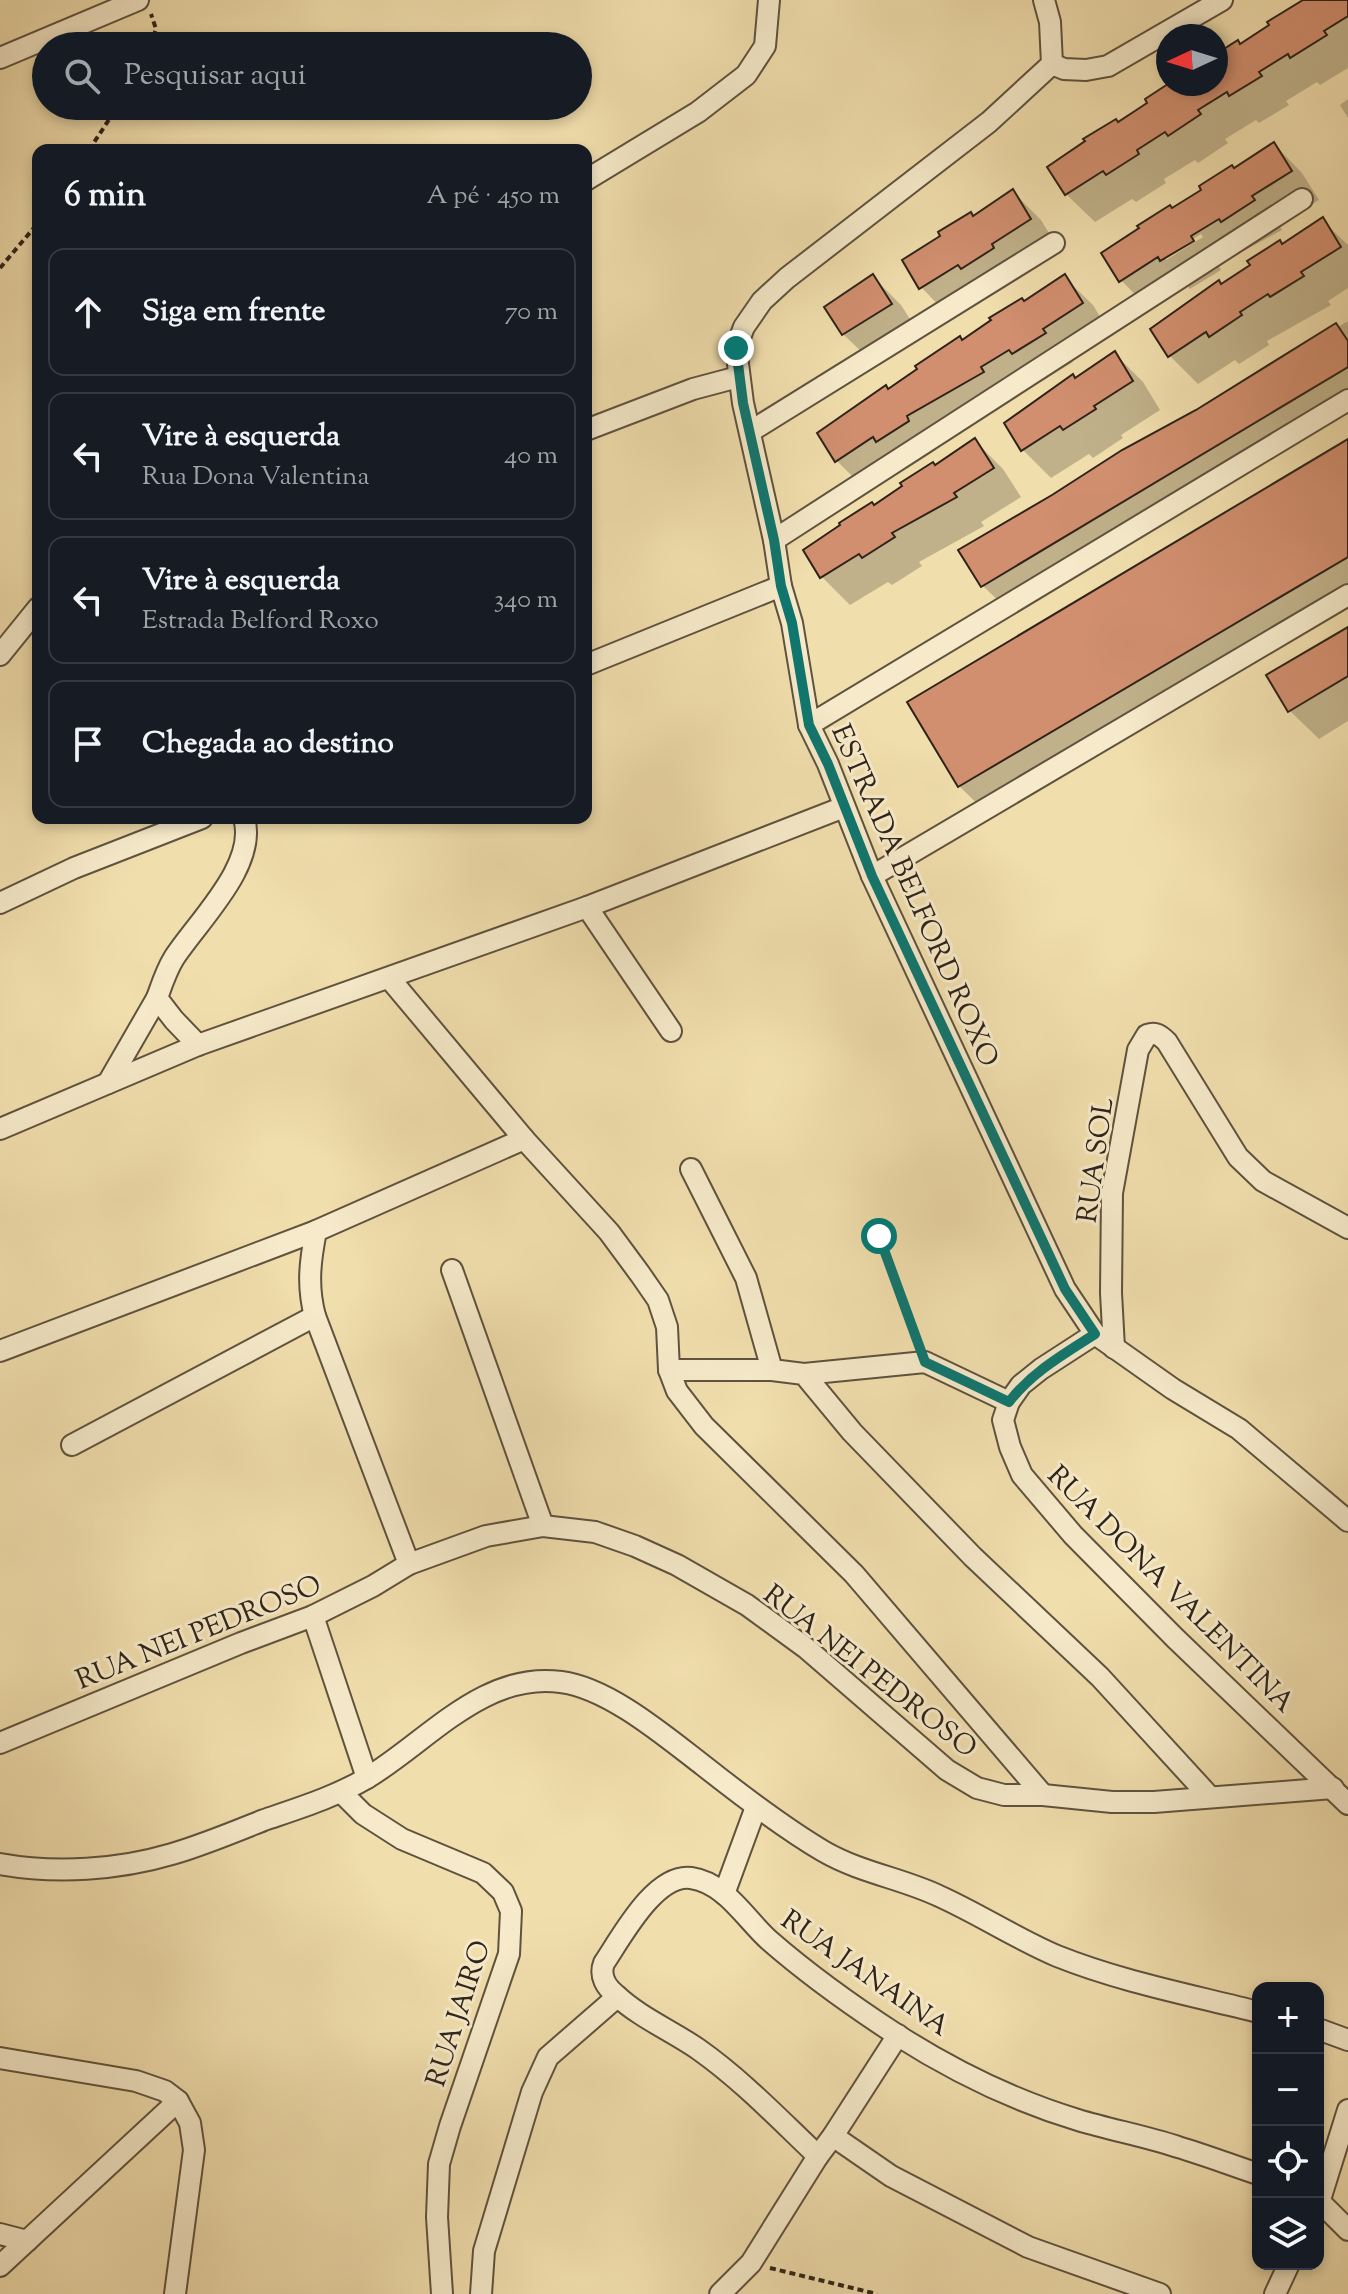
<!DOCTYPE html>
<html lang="pt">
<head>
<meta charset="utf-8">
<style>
  :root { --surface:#171b24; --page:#20242c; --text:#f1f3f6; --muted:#9ea1a6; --line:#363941 }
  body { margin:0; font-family:"Sorts Mill Goudy",serif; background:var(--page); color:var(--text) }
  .controls { position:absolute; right:24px; bottom:24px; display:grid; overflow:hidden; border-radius:16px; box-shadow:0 4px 12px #0003 }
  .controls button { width:72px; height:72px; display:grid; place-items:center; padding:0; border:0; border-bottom:2px solid var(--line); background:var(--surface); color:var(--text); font:40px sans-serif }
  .compass { position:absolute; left:1156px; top:24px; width:72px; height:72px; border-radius:50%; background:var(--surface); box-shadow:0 4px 12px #0003; rotate:266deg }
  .stop { position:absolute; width:24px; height:24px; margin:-18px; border:6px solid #0f766e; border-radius:50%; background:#fff }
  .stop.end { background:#0f766e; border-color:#fff; box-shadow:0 2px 8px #0008 }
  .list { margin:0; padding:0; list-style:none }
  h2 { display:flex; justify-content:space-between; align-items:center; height:104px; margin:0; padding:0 32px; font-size:34px }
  h2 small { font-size:26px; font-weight:400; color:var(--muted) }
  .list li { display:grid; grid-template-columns:52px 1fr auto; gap:24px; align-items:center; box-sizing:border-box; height:128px; margin:0 16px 16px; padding:0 16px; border:2px solid var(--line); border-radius:16px }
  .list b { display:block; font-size:30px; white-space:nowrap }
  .list p { margin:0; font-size:26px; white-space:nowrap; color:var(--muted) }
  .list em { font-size:26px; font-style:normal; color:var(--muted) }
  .icon { flex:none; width:44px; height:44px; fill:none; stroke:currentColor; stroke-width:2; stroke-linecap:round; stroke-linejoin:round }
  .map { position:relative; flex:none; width:1348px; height:2294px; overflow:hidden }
  .search { position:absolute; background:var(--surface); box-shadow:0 4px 12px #0003; left:32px; top:32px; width:560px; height:88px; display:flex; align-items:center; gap:20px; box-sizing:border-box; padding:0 28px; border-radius:44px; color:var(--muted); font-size:30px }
  .panel { position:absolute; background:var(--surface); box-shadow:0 4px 12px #0003; left:32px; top:144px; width:560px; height:680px; border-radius:16px }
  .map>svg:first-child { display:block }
</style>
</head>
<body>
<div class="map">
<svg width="1348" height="2294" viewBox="0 0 1348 2294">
  <rect width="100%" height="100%" fill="#f1dead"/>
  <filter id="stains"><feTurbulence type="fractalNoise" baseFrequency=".0025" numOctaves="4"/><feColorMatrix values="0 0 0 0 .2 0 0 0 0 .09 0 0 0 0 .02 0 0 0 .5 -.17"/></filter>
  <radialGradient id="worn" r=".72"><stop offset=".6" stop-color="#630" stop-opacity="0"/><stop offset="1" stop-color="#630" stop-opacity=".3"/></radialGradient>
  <g fill="#0003" fill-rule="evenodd">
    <path d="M1314 0H1348V68L1320 85 1317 82 1286 101 1289 105 1259 123 1256 120 1225 139 1228 143 1198 163 1195 160 1164 179 1166 183 1136 202 1132 199 1095 222 1066 194 1118 124 1150 104 1172 84H1216V57L1241 46Z"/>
    <path d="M1348 99V118L1340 105Z"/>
    <path d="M1274 144 1302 173 1319 200 1279 225 1282 230 1218 265 1221 270 1190 289 1187 285 1149 309 1121 280 1173 211ZM1201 234 1203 237 1166 260V256Z"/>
    <path d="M1013 192 1041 220 1058 248 1018 273 1021 277 991 296 987 292 949 316 921 287 974 218Z"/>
    <path d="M1322 220 1348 245V288L1328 301 1331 305 1267 341 1269 345 1239 364 1235 360 1198 384 1169 355 1222 286Z"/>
    <path d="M873 277 901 305 919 333 872 362 843 334Z"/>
    <path d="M1064 277 1093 305 1110 333 1070 358 1073 362 1042 381 1038 377 1008 396 1011 401 934 446 936 450 906 469 902 465 865 489 836 460 889 391Z"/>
    <path d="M1348 321V413L1012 614 983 586 961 550Z"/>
    <path d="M1115 354 1143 382 1160 410 1121 435 1123 438 1093 458 1089 454 1051 478 1023 450 1075 380Z"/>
    <path d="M975 441 1003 469 1021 497 981 522 984 526 919 562 922 566 892 585 888 582 850 605 822 577 874 507Z"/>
    <path d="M1348 442V603L988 814 959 786Z"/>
    <path d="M1348 628V721L1319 739 1290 711 1268 676Z"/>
  </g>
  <g fill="#d18f6f" stroke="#2e2319" stroke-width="2">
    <path d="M1303 0H1348V16L1324 31 1327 35 1290 58 1288 54 1259 72 1262 76 1229 96 1227 92 1198 110 1201 114 1168 136 1165 132 1137 150 1139 154 1106 175 1103 171 1065 195 1047 167 1085 141 1083 139 1116 119 1118 122 1147 103 1145 99 1168 84H1216V54L1238 40 1240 44 1269 25 1267 22Z"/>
    <path d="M1274 142 1292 171 1252 196 1255 200 1221 222 1219 219 1191 236 1194 241 1160 261 1158 257 1119 282 1101 253 1139 228 1137 226 1170 205 1172 208 1201 190 1199 186 1232 165 1234 168Z"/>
    <path d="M1013 189 1031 219 992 244 994 248 961 269 958 265 919 289 902 260 940 236 938 232 971 212 973 216Z"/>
    <path d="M1323 217 1341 247 1301 272 1304 276 1270 297 1268 294 1240 312 1242 315 1209 337 1206 332 1168 357 1150 329 1219 280 1221 284 1250 265 1247 261 1280 240 1282 244Z"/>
    <path d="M873 274 892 304 842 335 824 307Z"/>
    <path d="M1065 274 1083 303 1043 329 1046 333 1012 354 1009 350 981 367 984 372 907 416 909 421 876 442 873 437 835 462 817 433 886 385 888 389 917 369 915 366 960 336 962 340 991 320 989 318 1022 298 1024 301Z"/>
    <path d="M1336 323 1348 341V367L981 587 958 550 1052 495 1122 450 1196 410Z"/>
    <path d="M1115 351 1133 381 1094 406 1096 409 1063 430 1060 426 1021 451 1004 423 1073 374 1075 378Z"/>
    <path d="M975 438 994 468 954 493 957 497 892 533 895 537 862 558 859 554 820 578 803 550 840 525 839 523 872 502 874 505 902 486 900 483 933 462 935 465Z"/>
    <path d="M1348 439V557L958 787 907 702Z"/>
    <path d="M1348 627V676L1288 712 1266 675Z"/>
  </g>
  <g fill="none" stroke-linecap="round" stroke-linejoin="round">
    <g stroke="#5f523e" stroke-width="24">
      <g id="minor">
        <path d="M1044 0 1050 22 1052 64 989 122 787 278 762 301 744 327 736 348 743 403 774 540 781 586 792 623 809 725 828 764 872 876 1065 1289 1095 1334 1173 1389 1239 1429 1348 1521"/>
        <path d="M0 58 138 0"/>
        <path d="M1052 64 1064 69 1086 70 1108 66 1222 0"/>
        <path d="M586 180 698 112 746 75 765 46 769 0"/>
        <path d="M586 430 693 389 738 377"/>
        <path d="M751 431 1054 243"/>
        <path d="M774 540 1302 199"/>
        <path d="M0 655 38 608"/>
        <path d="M586 665 781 586"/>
        <path d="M809 725 1348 400"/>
        <path d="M872 876 1348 595"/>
        <path d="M0 903 74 868 202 818"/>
        <path d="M587 907 671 1031"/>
        <path d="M390 979 524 1139 609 1232 640 1274 658 1300 667 1327 669 1370 677 1391 704 1426 854 1574 1043 1795"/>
        <path d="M198 1045 174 1020 157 998C162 984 166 971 174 958 198 921 258 865 244 818"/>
        <path d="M108 1083 157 998"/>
        <path d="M0 1129 198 1045 587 907 844 807"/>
        <path d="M691 1169 746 1278 772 1370 804 1374 852 1432 973 1557 1100 1677 1210 1797"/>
        <path d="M452 1270 543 1526"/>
        <path d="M1095 1334 1041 1369 1021 1385 1009 1402 1003 1420 1010 1447 1022 1475 1073 1535 1175 1638 1348 1804"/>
        <path d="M1114 1348 1111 1293 1112 1193 1138 1050 1147 1035C1156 1032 1160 1035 1167 1042L1238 1157 1263 1181 1348 1228"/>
        <path d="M0 1351 316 1231"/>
        <path d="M669 1370H772"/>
        <path d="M804 1374 925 1362 1009 1402"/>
        <path d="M72 1445 315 1316"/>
        <path d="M409 1564 315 1316C307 1286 310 1261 316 1231L524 1139"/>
        <path d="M313 1616 367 1778"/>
        <path d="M0 1743 241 1643 313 1616 373 1586 409 1564 486 1536 543 1526 595 1532 635 1546 677 1565 747 1605 806 1648 947 1770 977 1788 1004 1795H1043L1112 1802H1154L1333 1788"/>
        <path d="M341 1792 363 1814 402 1839 483 1873 503 1892 511 1911 509 1954 450 2126 439 2164 437 2217 442 2294"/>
        <path d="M0 1864C56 1874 118 1870 172 1854 203 1845 234 1832 264 1820 299 1808 335 1797 367 1778 427 1742 484 1671 561 1682 609 1688 666 1737 704 1766 742 1796 781 1826 823 1851 861 1873 901 1878 939 1896 979 1914 1017 1939 1057 1956 1122 1982 1191 1995 1258 2012"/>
        <path d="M724 1894 756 1807"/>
        <path d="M1318 2029 1348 2040"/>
        <path d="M0 2058 136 2081 165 2091 178 2101 190 2123 194 2150 175 2294"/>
        <path d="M833 2136 891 2176 1028 2247 1160 2294"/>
        <path d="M818 2156C779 2119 742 2080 698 2049 672 2031 639 2017 616 1995 606 1987 599 1976 604 1963 621 1938 655 1873 691 1878 726 1883 746 1920 770 1941 809 1975 854 2007 897 2035 952 2070 1015 2101 1078 2120 1111 2130 1145 2136 1178 2147 1205 2155 1231 2165 1258 2174"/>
        <path d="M1318 2200 1348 2230"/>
        <path d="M1318 2206 1348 2110"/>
        <path d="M0 2234 27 2241"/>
        <path d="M0 2266 178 2101"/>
        <path d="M481 2294 484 2251 532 2092 548 2057 617 1997"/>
        <path d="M720 2294 751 2263 818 2156 833 2136 898 2035"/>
        <path d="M1275 2294 1289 2264"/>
      </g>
    </g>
    <g stroke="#2e2319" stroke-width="4" stroke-dasharray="6 4" stroke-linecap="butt">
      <path d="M150 46 156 29 151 14"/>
      <path d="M89 150 118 106"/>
      <path d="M0 268 38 223"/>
      <path d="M879 1236 919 1342"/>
      <path d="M770 2268 877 2294"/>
    </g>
    <use href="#minor" stroke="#f6eaca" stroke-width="20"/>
  </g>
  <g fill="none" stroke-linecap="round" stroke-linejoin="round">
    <path stroke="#0f766e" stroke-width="10" d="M736 348 743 403 774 540 781 586 792 623 809 725 828 764 872 876 1065 1289 1095 1334C1064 1354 1032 1372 1009 1402L925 1362 879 1236"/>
  </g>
  <g text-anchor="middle" stroke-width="6" stroke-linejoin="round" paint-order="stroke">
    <g font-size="28" fill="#2e2319" stroke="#f6eaca">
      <text transform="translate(916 895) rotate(66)" y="10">ESTRADA BELFORD ROXO</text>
      <text transform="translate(1094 1160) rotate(-82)" y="10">RUA SOL</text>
      <text transform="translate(1172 1588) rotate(45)" y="10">RUA DONA VALENTINA</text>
      <text transform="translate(198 1631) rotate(-22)" y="10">RUA NEI PEDROSO</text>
      <text transform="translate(871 1670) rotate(38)" y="10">RUA NEI PEDROSO</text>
      <text transform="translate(866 1972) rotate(35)" y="10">RUA JANAINA</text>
      <text transform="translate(457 2013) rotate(-72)" y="10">RUA JAIRO</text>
    </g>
  </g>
  <rect width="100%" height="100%" filter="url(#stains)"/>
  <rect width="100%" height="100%" fill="url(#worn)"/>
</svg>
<div class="controls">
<button>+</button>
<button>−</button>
<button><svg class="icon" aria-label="locate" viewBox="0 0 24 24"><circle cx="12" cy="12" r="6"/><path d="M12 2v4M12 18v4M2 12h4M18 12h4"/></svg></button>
<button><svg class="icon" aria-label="layers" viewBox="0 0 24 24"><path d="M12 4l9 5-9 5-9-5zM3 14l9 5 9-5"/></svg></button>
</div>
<svg class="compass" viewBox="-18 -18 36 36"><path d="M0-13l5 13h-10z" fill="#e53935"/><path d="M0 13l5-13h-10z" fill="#9ea1a6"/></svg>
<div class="stop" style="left:879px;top:1236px"></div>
<div class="stop end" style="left:736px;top:348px"></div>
<div class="search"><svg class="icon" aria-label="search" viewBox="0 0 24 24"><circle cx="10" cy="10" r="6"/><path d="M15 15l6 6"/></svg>Pesquisar aqui</div>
<section class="panel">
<h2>6 min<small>A pé · 450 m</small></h2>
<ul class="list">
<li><svg class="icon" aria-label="ahead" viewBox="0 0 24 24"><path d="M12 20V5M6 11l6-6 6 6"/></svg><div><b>Siga em frente</b></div><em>70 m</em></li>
<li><svg class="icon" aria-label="left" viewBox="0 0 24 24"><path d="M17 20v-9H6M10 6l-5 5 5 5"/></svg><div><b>Vire à esquerda</b><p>Rua Dona Valentina</p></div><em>40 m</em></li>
<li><svg class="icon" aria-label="left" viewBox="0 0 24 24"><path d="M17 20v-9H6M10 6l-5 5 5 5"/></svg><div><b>Vire à esquerda</b><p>Estrada Belford Roxo</p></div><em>340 m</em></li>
<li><svg class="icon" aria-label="arrive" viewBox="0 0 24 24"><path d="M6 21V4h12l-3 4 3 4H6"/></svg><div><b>Chegada ao destino</b></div></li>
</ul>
</section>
</div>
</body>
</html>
